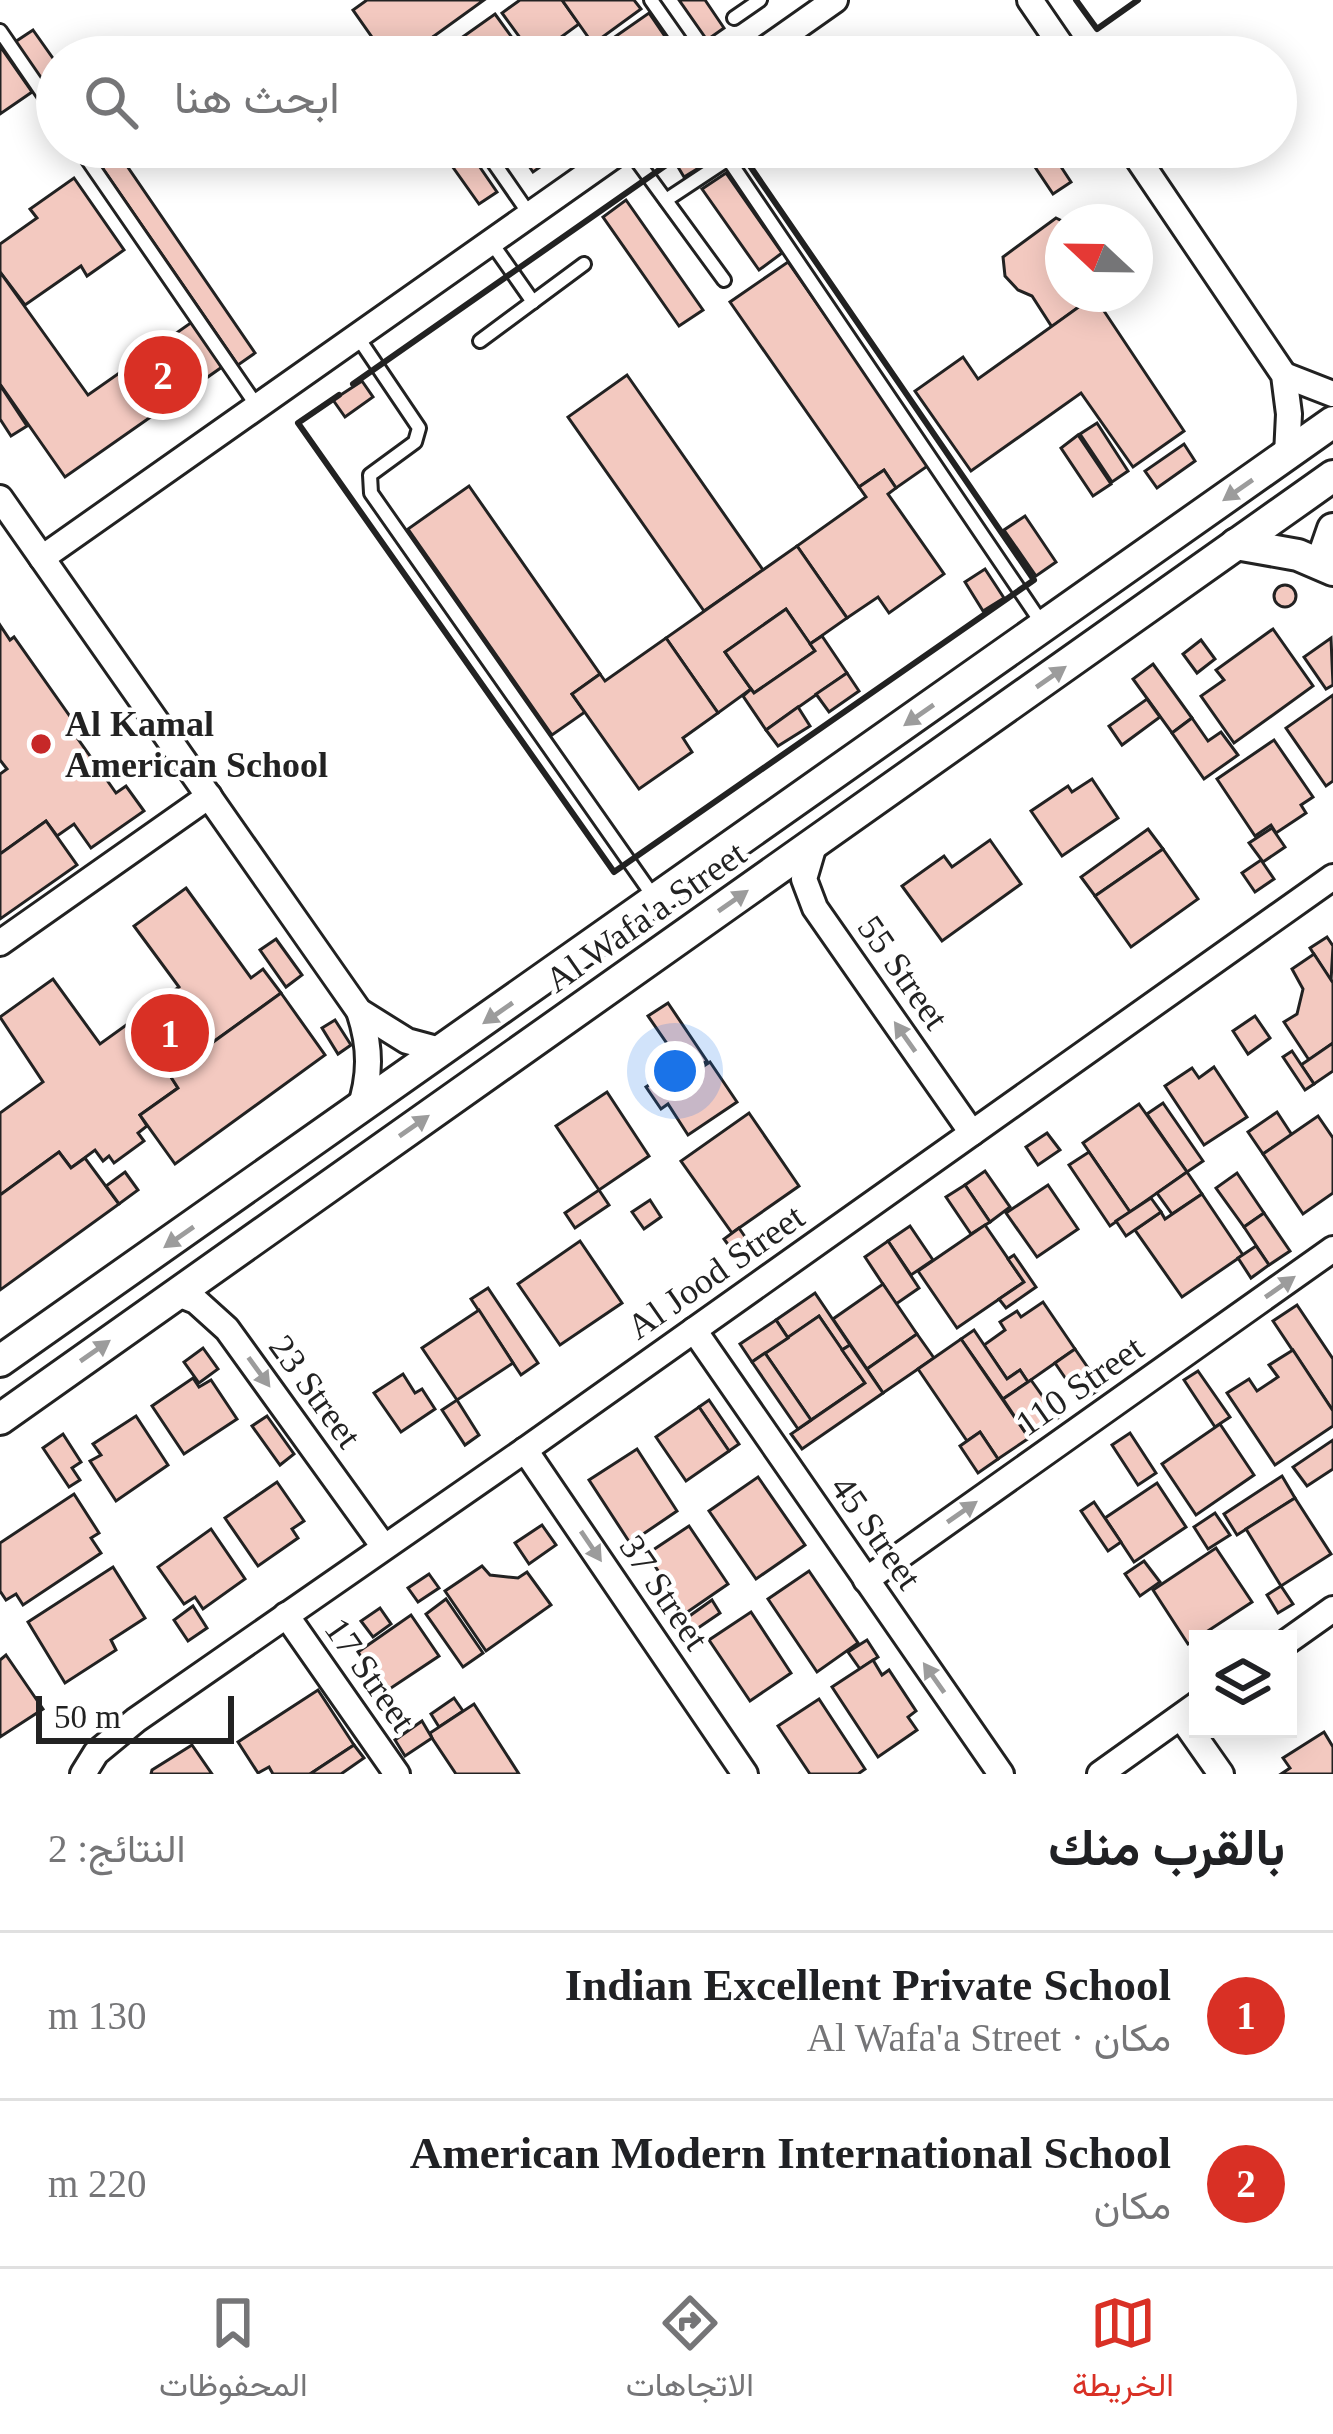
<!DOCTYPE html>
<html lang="ar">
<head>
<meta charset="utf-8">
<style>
  :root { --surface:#fff; --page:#f6f6f6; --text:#202124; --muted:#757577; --line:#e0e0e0; --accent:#d93025 }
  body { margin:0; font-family:"Times New Roman",Vazirmatn,serif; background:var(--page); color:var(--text); direction:rtl }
  .controls { position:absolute; right:36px; bottom:36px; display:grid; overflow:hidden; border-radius:0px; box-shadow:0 6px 30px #0003 }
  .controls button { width:108px; height:108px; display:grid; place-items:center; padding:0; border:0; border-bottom:3px solid var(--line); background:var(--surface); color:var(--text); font:60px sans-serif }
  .compass { position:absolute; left:1045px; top:204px; width:108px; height:108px; border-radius:50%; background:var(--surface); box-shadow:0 6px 30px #0003; rotate:292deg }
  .scale { position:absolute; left:36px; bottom:30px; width:198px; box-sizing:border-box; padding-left:12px; border:6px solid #222; border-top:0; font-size:33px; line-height:42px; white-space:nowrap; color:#222; -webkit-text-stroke:9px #fff; paint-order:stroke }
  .you { position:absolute; left:675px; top:1071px; width:42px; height:42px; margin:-30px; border:9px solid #fff; border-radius:50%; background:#1a73e8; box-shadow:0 0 0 18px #1a73e833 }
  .badge { display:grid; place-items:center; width:78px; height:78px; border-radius:50%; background:var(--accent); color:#fff; font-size:39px; font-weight:700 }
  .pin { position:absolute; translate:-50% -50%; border:6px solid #fff; box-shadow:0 3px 12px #0006 }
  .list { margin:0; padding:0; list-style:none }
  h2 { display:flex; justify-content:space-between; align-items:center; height:156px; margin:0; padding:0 48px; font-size:51px }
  h2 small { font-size:39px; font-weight:400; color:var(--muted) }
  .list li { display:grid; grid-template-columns:78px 1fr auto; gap:36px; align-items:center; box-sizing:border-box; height:168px; padding:0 48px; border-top:3px solid var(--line) }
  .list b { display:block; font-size:45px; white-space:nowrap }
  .list p { margin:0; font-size:39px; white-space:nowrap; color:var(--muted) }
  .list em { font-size:39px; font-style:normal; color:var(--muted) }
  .icon { flex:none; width:66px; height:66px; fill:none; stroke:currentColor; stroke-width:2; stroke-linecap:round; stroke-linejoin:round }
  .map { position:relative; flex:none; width:1333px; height:1774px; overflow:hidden; direction:ltr }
  .search { position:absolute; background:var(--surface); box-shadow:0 6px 30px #0003; left:36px; right:36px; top:36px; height:132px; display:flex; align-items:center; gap:30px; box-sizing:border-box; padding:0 42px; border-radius:66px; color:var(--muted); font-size:45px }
  .sheet { height:492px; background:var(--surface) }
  nav { display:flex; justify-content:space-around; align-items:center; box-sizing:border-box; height:168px; border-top:3px solid var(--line); background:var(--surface); font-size:33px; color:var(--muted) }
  nav a { display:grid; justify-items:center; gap:6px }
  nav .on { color:var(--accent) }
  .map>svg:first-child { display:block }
</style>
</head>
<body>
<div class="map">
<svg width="1333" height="1774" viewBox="0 0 1333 1774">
  <rect width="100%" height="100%" fill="#fff"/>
  <g fill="#f3c9c0" stroke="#222" stroke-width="3">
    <path d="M367 0H484L405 57H386L353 10Z"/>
    <path d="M520 0H562L579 24 534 57 502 13Z"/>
    <path d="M562 0H634L641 9 593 44Z"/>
    <path d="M679 0H705L724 28 707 40Z"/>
    <path d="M649 13 679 57H586Z"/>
    <path d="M495 14 526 57H447L443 51Z"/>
    <path d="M33 30 57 64V103L15 42Z"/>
    <path d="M433 37 447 57H405Z"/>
    <path d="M0 46 32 92 0 114Z"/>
    <path d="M88 147H114L255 353 238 365Z"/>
    <path d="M444 147H466L497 192 479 204 440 149Z"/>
    <path d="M516 147H560L563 151 533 172Z"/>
    <path d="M698 147H708L715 158 684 177 675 162Z"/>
    <path d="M1027 147H1048L1071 182 1053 194 1023 149Z"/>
    <path d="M726 173 782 253 759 270 702 189Z"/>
    <path d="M74 178 124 250 87 276 81 266 25 305 0 272V244L37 218 30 209Z"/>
    <path d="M626 200 703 310 679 326 603 217Z"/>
    <path d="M1056 218 1064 222 1063 294H1096L1052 327 1032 296 1018 290 1005 276 1003 257Z"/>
    <path d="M788 262 929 465 896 488 884 470 859 487 730 302Z"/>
    <path d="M0 272 88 395 192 322 222 367 65 477 0 384Z"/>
    <path d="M1094 296 1184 431 1133 467 1081 393 971 471 915 391 963 357 978 379Z"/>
    <path d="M627 375 763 570 704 611 568 417Z"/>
    <path d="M362 381 373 397 345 417 333 400Z"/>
    <path d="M0 385 27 426 11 436 0 419Z"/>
    <path d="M1097 423 1128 471 1112 482 1080 434Z"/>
    <path d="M1078 435 1111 484 1093 496 1061 448Z"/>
    <path d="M1184 444 1195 461 1157 488 1145 471Z"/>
    <path d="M884 470 896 488 888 494 944 574 889 613 878 597 847 618 797 546 866 497 859 487Z"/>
    <path d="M469 486 600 674 572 694 585 712 552 735 408 529Z"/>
    <path d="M1025 516 1056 562 1036 576 1004 530Z"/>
    <path d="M797 546 847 618 810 644 786 609 725 652 751 689 718 713 666 638Z"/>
    <path d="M985 569 1004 598 983 611 965 582Z"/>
    <circle cx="1285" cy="596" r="11"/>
    <path d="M786 609 815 651 754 693 725 652Z"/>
    <path d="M0 625 10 640 14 637 76 725 71 729 116 793 126 786 144 811 91 848 74 824 57 836 46 821 0 854V774L7 769 0 760Z"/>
    <path d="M1273 629 1313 686 1234 743 1201 696 1224 680 1216 670Z"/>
    <path d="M822 636 847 673 766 730 743 696 751 689 754 693 815 651 810 644Z"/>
    <path d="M666 638 718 713 683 738 692 752 639 789 572 694 600 674 605 681Z"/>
    <path d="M1331 638 1333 685 1326 689 1304 657Z"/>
    <path d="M1201 640 1215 659 1197 673 1183 654Z"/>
    <path d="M1153 664 1192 718 1172 733 1133 679Z"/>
    <path d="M847 673 859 691 829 712 816 694Z"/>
    <path d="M1333 695V781L1326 786 1286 728Z"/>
    <path d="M1147 699 1160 717 1122 745 1109 726Z"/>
    <path d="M798 707 810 726 778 746 766 730Z"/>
    <path d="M1192 718 1208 741 1221 732 1238 755 1204 779 1172 733Z"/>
    <path d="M1274 740 1313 797 1301 805 1306 813 1276 833 1271 825 1255 836 1217 779Z"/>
    <path d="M1092 779 1118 818 1062 856 1031 811 1068 786 1072 792Z"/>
    <path d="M46 821 77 865 0 919V854Z"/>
    <path d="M1272 828 1285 847 1263 862 1249 843Z"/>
    <path d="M1148 829 1163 849 1095 896 1081 877Z"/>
    <path d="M990 840 1021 884 942 941 902 886 944 856 952 867Z"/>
    <path d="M1163 849 1198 899 1131 947 1095 896Z"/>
    <path d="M1261 860 1274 879 1255 892 1242 873Z"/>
    <path d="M186 888 251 978 263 969 281 993 169 1074 178 1088 140 1115 147 1126 138 1133 144 1141 114 1163 109 1156 103 1161 95 1150 71 1168 59 1152 0 1195V1113L43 1082 0 1017 53 979 100 1044 179 987 134 926Z"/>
    <path d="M1327 937 1333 946 1331 981 1310 948Z"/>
    <path d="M276 939 302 975 286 987 260 950Z"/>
    <path d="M1314 954 1333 983V1043L1309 1060 1284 1022 1297 1014 1303 989 1292 969Z"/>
    <path d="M281 993 325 1055 175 1164 140 1115 178 1088 169 1074Z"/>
    <path d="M668 1003 707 1061 688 1074 648 1016Z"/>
    <path d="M1255 1016 1270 1038 1248 1054 1233 1031Z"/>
    <path d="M335 1020 351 1045 338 1054 322 1028Z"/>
    <path d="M1333 1043V1071L1314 1084 1301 1065Z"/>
    <path d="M1292 1051 1314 1084 1305 1090 1283 1057Z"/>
    <path d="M710 1062 737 1102 688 1135 668 1104 661 1109 646 1087 679 1065 687 1077Z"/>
    <path d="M1214 1067 1247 1117 1204 1145 1165 1086 1192 1068 1199 1078Z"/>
    <path d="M607 1092 649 1156 599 1190 556 1126Z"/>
    <path d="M1163 1103 1203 1161 1187 1172 1147 1114Z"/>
    <path d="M1139 1104 1187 1172 1130 1212 1083 1143Z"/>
    <path d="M1277 1112 1292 1135 1263 1154 1248 1132Z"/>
    <path d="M749 1113 799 1186 732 1233 681 1161Z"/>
    <path d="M1318 1116 1333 1138V1193L1303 1214 1263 1154Z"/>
    <path d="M1047 1133 1060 1150 1038 1165 1026 1147Z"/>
    <path d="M59 1152 71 1168 85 1158 119 1204 0 1290V1195Z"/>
    <path d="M1089 1152 1130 1212 1110 1226 1069 1165Z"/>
    <path d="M985 1171 1010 1207 990 1222 965 1185Z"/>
    <path d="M125 1172 138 1190 119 1204 106 1186Z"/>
    <path d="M1187 1172 1202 1194 1172 1214 1157 1193Z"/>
    <path d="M1237 1173 1264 1213 1244 1227 1216 1188Z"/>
    <path d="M965 1185 990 1222 971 1234 946 1197Z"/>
    <path d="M1048 1185 1078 1229 1037 1257 1006 1213Z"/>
    <path d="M599 1190 609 1205 575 1228 565 1213Z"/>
    <path d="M1202 1194 1243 1255 1182 1297 1135 1230 1161 1212 1165 1219Z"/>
    <path d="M1151 1198 1161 1212 1126 1236 1116 1221Z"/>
    <path d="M650 1200 661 1217 644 1229 632 1212Z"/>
    <path d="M1264 1213 1290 1251 1269 1265 1244 1227Z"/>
    <path d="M985 1225 1024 1282 957 1328 918 1271Z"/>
    <path d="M910 1226 933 1260 911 1275 888 1241Z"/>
    <path d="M739 1228 752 1247 737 1257 724 1239Z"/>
    <path d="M580 1241 622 1303 560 1345 518 1284Z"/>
    <path d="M888 1241 919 1288 896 1304 865 1257Z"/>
    <path d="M1256 1246 1269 1265 1251 1278 1238 1258Z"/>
    <path d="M1014 1255 1036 1287 1006 1308 999 1299 1024 1282 1008 1259Z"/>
    <path d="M883 1284 917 1334 867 1369 833 1319Z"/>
    <path d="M488 1288 538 1363 521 1375 471 1299Z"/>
    <path d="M815 1293 850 1345 842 1350 819 1316 788 1338 776 1320Z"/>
    <path d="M1043 1302 1075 1349 1028 1382 1020 1370 1007 1379 984 1345 1005 1330 1000 1322 1017 1311 1021 1317Z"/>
    <path d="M1297 1305 1333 1359V1411L1273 1321Z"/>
    <path d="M479 1310 513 1363 457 1400 422 1348Z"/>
    <path d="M819 1316 865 1383 811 1420 765 1353Z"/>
    <path d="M776 1320 788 1338 752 1362 740 1344Z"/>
    <path d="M974 1330 1007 1379 1020 1370 1028 1382 1003 1399 961 1339Z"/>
    <path d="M917 1334 934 1358 883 1393 867 1369Z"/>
    <path d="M961 1339 1029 1438 998 1459 980 1432 967 1441 918 1369Z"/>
    <path d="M850 1345 883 1393 802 1449 791 1434 865 1383 842 1350Z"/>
    <path d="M203 1348 218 1369 199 1383 184 1362Z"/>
    <path d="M1075 1349 1102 1388 1081 1401 1055 1363Z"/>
    <path d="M1293 1350 1333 1411V1426L1275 1465 1227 1393 1249 1379 1257 1391 1278 1377 1269 1365Z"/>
    <path d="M765 1353 811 1420 798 1429 752 1362Z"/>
    <path d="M1198 1371 1230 1417 1215 1427 1184 1380Z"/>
    <path d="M403 1374 415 1393 422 1389 435 1409 401 1432 374 1393Z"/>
    <path d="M193 1378 199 1387 211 1380 237 1419 184 1454 152 1406Z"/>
    <path d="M1031 1380 1058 1418 1029 1438 1003 1399Z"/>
    <path d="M457 1400 479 1435 465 1445 442 1410Z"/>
    <path d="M709 1400 739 1444 729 1451 699 1407Z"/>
    <path d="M699 1407 729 1451 686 1481 656 1437Z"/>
    <path d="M136 1416 168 1465 116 1501 90 1461 101 1455 93 1444Z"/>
    <path d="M267 1416 294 1454 280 1465 252 1426Z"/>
    <path d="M1220 1424 1254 1475 1196 1515 1162 1464Z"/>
    <path d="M980 1432 998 1459 978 1473 960 1446Z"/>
    <path d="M1130 1433 1156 1473 1138 1485 1112 1445Z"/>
    <path d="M63 1434 81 1462 72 1468 80 1480 69 1487 43 1448Z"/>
    <path d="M1333 1440V1469L1307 1486 1293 1467Z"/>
    <path d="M637 1449 677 1511 630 1543 589 1480Z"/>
    <path d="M1282 1476 1295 1498 1237 1535 1224 1514Z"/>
    <path d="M758 1477 805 1545 756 1579 709 1511Z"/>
    <path d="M277 1482 304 1521 292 1529 298 1538 258 1566 225 1518Z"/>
    <path d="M1157 1483 1186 1527 1134 1562 1105 1518Z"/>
    <path d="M74 1494 99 1533 91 1538 101 1553 23 1605 16 1594 6 1600 0 1591V1543Z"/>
    <path d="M1295 1498 1331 1554 1281 1586 1246 1529Z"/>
    <path d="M1094 1502 1121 1542 1108 1551 1081 1511Z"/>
    <path d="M1215 1513 1230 1535 1208 1549 1194 1527Z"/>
    <path d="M542 1525 556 1545 529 1564 515 1543Z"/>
    <path d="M689 1526 728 1584 686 1613 647 1554Z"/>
    <path d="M211 1529 245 1579 203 1609 195 1597 184 1604 158 1567Z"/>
    <path d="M1216 1548 1252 1602 1188 1644 1153 1590Z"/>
    <path d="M1144 1561 1160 1582 1140 1596 1125 1574Z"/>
    <path d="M482 1566 490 1575 518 1578 527 1572 551 1605 486 1651 445 1591Z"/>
    <path d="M113 1567 145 1618 111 1640 116 1650 65 1683 28 1622Z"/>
    <path d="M809 1571 858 1643 817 1672 768 1599Z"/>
    <path d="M429 1574 439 1588 418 1602 408 1588Z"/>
    <path d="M1281 1586 1293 1604 1278 1613 1267 1595Z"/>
    <path d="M446 1599 483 1653 463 1667 426 1614Z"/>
    <path d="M712 1600 720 1613 682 1639 674 1627Z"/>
    <path d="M193 1606 207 1628 188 1641 174 1620Z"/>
    <path d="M380 1608 391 1624 373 1637 361 1621Z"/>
    <path d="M751 1612 791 1673 750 1701 709 1640Z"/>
    <path d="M411 1615 439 1656 385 1692 358 1652Z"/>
    <path d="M867 1640 878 1657 860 1669 848 1652Z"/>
    <path d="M6 1655 43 1709 0 1737V1660Z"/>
    <path d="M873 1660 882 1675 889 1670 916 1711 908 1717 917 1730 878 1757 832 1687Z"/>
    <path d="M318 1690 354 1745 310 1774H273L269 1767 258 1773 238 1742Z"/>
    <path d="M454 1698 463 1711 439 1727 431 1714Z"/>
    <path d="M819 1699 865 1769 858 1774H810L778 1726Z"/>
    <path d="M474 1704 519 1774H456L432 1738 430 1733Z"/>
    <path d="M422 1721 432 1738 405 1756 395 1740Z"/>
    <path d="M1324 1732 1333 1747V1774H1281L1290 1768 1283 1758Z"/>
    <path d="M192 1745 212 1774H151L152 1770Z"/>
    <path d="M354 1745 364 1758 341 1774H310Z"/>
  </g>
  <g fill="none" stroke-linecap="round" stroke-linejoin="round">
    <g stroke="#222" stroke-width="18">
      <g id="service">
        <path d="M651 0 691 57"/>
        <path d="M734 18 760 0"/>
        <path d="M0 31 57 114"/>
        <path d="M79 147 257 406"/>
        <path d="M483 147 530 215"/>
        <path d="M627 147 724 280"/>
        <path d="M720 147 1043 625"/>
        <path d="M666 200 728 159"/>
        <path d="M491 242 533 302"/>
        <path d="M357 336 419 428 415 442 370 475 371 493 656 900"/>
        <path d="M480 341 584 264"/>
      </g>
    </g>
    <g stroke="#222" stroke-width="30">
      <g id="minor">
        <path d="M1030 0 1069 57"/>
        <path d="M754 57 835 0"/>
        <path d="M1130 147 1284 375 1289 414 1287 455"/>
        <path d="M1284 375 1333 394"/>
        <path d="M0 498 359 1011 407 1041 444 1051"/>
        <path d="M42 558 626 147"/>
        <path d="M814 845 804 879 815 908 972 1133"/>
        <path d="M0 943 209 796"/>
        <path d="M359 1111C371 1076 371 1047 359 1011"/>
        <path d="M176 1293 196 1301 227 1329 384 1547"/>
        <path d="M694 1330 1001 1774"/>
        <path d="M525 1450 745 1774"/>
        <path d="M866 1580 1333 1249"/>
        <path d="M286 1615 397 1774"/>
        <path d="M1288 1641 1333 1609"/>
        <path d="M1181 1717 1221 1774"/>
        <path d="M83 1774 96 1753 136 1720 525 1450 1333 877"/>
        <path d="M1100 1774 1198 1704"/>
      </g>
    </g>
    <g stroke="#222" stroke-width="36">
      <g id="tertiary">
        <path d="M1333 529 1325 552 1333 568"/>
        <path d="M1236 544 1298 555 1333 570"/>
        <path d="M0 1361 1333 422"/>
        <path d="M0 1419 1333 476"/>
      </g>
    </g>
    <use href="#service" stroke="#fff" stroke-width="12"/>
    <use href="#minor" stroke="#fff" stroke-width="24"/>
    <use href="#tertiary" stroke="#fff" stroke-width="30"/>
    <g stroke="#222" stroke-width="6">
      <path d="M1076 0 1097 29 1138 0"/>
      <path d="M353 384 692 147"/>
      <path d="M339 395 298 423 614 872 1034 580 737 147"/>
    </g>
  </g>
  <defs><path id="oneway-solid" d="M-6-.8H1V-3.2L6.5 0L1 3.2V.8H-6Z" transform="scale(3)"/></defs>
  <g fill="#9c9c9c">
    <use href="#oneway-solid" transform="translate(1238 490) rotate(145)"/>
    <use href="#oneway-solid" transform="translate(1051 677) rotate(-35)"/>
    <use href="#oneway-solid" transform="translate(919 715) rotate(145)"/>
    <use href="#oneway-solid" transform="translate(733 901) rotate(-35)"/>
    <use href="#oneway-solid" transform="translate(498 1013) rotate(145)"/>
    <use href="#oneway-solid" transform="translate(905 1037) rotate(-125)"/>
    <use href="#oneway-solid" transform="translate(414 1126) rotate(-35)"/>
    <use href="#oneway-solid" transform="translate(179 1237) rotate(145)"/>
    <use href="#oneway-solid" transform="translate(1280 1287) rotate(-35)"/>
    <use href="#oneway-solid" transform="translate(95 1351) rotate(-35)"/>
    <use href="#oneway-solid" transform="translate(259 1372) rotate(54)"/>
    <use href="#oneway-solid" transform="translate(962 1512) rotate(-35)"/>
    <use href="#oneway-solid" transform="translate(591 1546) rotate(56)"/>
    <use href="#oneway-solid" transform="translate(934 1678) rotate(-125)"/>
  </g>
  <circle fill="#c62828" stroke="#fff" stroke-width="4.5" cx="41" cy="744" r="12"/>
  <g text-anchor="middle" stroke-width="9" stroke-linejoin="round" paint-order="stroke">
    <g font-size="36" font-weight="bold" fill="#222" stroke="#fff" text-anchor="start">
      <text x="65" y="736">Al Kamal<tspan x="65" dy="41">American School</tspan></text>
    </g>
    <g font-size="36" fill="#222" stroke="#fff">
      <text transform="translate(645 916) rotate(-35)" y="13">Al Wafa'a Street</text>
      <text transform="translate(904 972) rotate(55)" y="13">55 Street</text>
      <text transform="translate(715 1271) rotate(-35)" y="13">Al Jood Street</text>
      <text transform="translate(1079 1385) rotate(-35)" y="13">110 Street</text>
      <text transform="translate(316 1391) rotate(54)" y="13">23 Street</text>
      <text transform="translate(877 1532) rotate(55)" y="13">45 Street</text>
      <text transform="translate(665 1592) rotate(56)" y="13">37 Street</text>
      <text transform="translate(371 1674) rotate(55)" y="13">17 Street</text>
    </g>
  </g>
</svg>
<div class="controls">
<button><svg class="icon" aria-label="layers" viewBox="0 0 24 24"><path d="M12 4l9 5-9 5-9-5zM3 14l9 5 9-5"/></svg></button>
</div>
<svg class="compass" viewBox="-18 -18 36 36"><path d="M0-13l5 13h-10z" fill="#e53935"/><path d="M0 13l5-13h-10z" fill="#757577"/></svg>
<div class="scale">50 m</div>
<div class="you"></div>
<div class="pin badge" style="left:170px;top:1033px">1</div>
<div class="pin badge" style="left:163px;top:375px">2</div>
<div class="search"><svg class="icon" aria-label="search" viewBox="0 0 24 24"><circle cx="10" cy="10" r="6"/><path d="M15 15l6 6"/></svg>ابحث هنا</div>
</div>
<section class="sheet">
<h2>بالقرب منك<small>النتائج: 2</small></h2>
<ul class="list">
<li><span class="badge">1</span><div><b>Indian Excellent Private School</b><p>مكان · Al Wafa'a Street</p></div><em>130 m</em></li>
<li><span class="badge">2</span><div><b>American Modern International School</b><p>مكان</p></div><em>220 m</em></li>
</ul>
</section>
<nav>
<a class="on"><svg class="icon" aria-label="map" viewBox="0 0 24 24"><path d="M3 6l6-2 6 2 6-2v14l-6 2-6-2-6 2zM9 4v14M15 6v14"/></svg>الخريطة</a>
<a><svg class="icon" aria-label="directions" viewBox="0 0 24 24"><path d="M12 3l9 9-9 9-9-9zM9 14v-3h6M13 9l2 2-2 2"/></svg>الاتجاهات</a>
<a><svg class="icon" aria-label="saved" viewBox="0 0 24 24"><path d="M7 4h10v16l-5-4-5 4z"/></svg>المحفوظات</a>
</nav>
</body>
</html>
